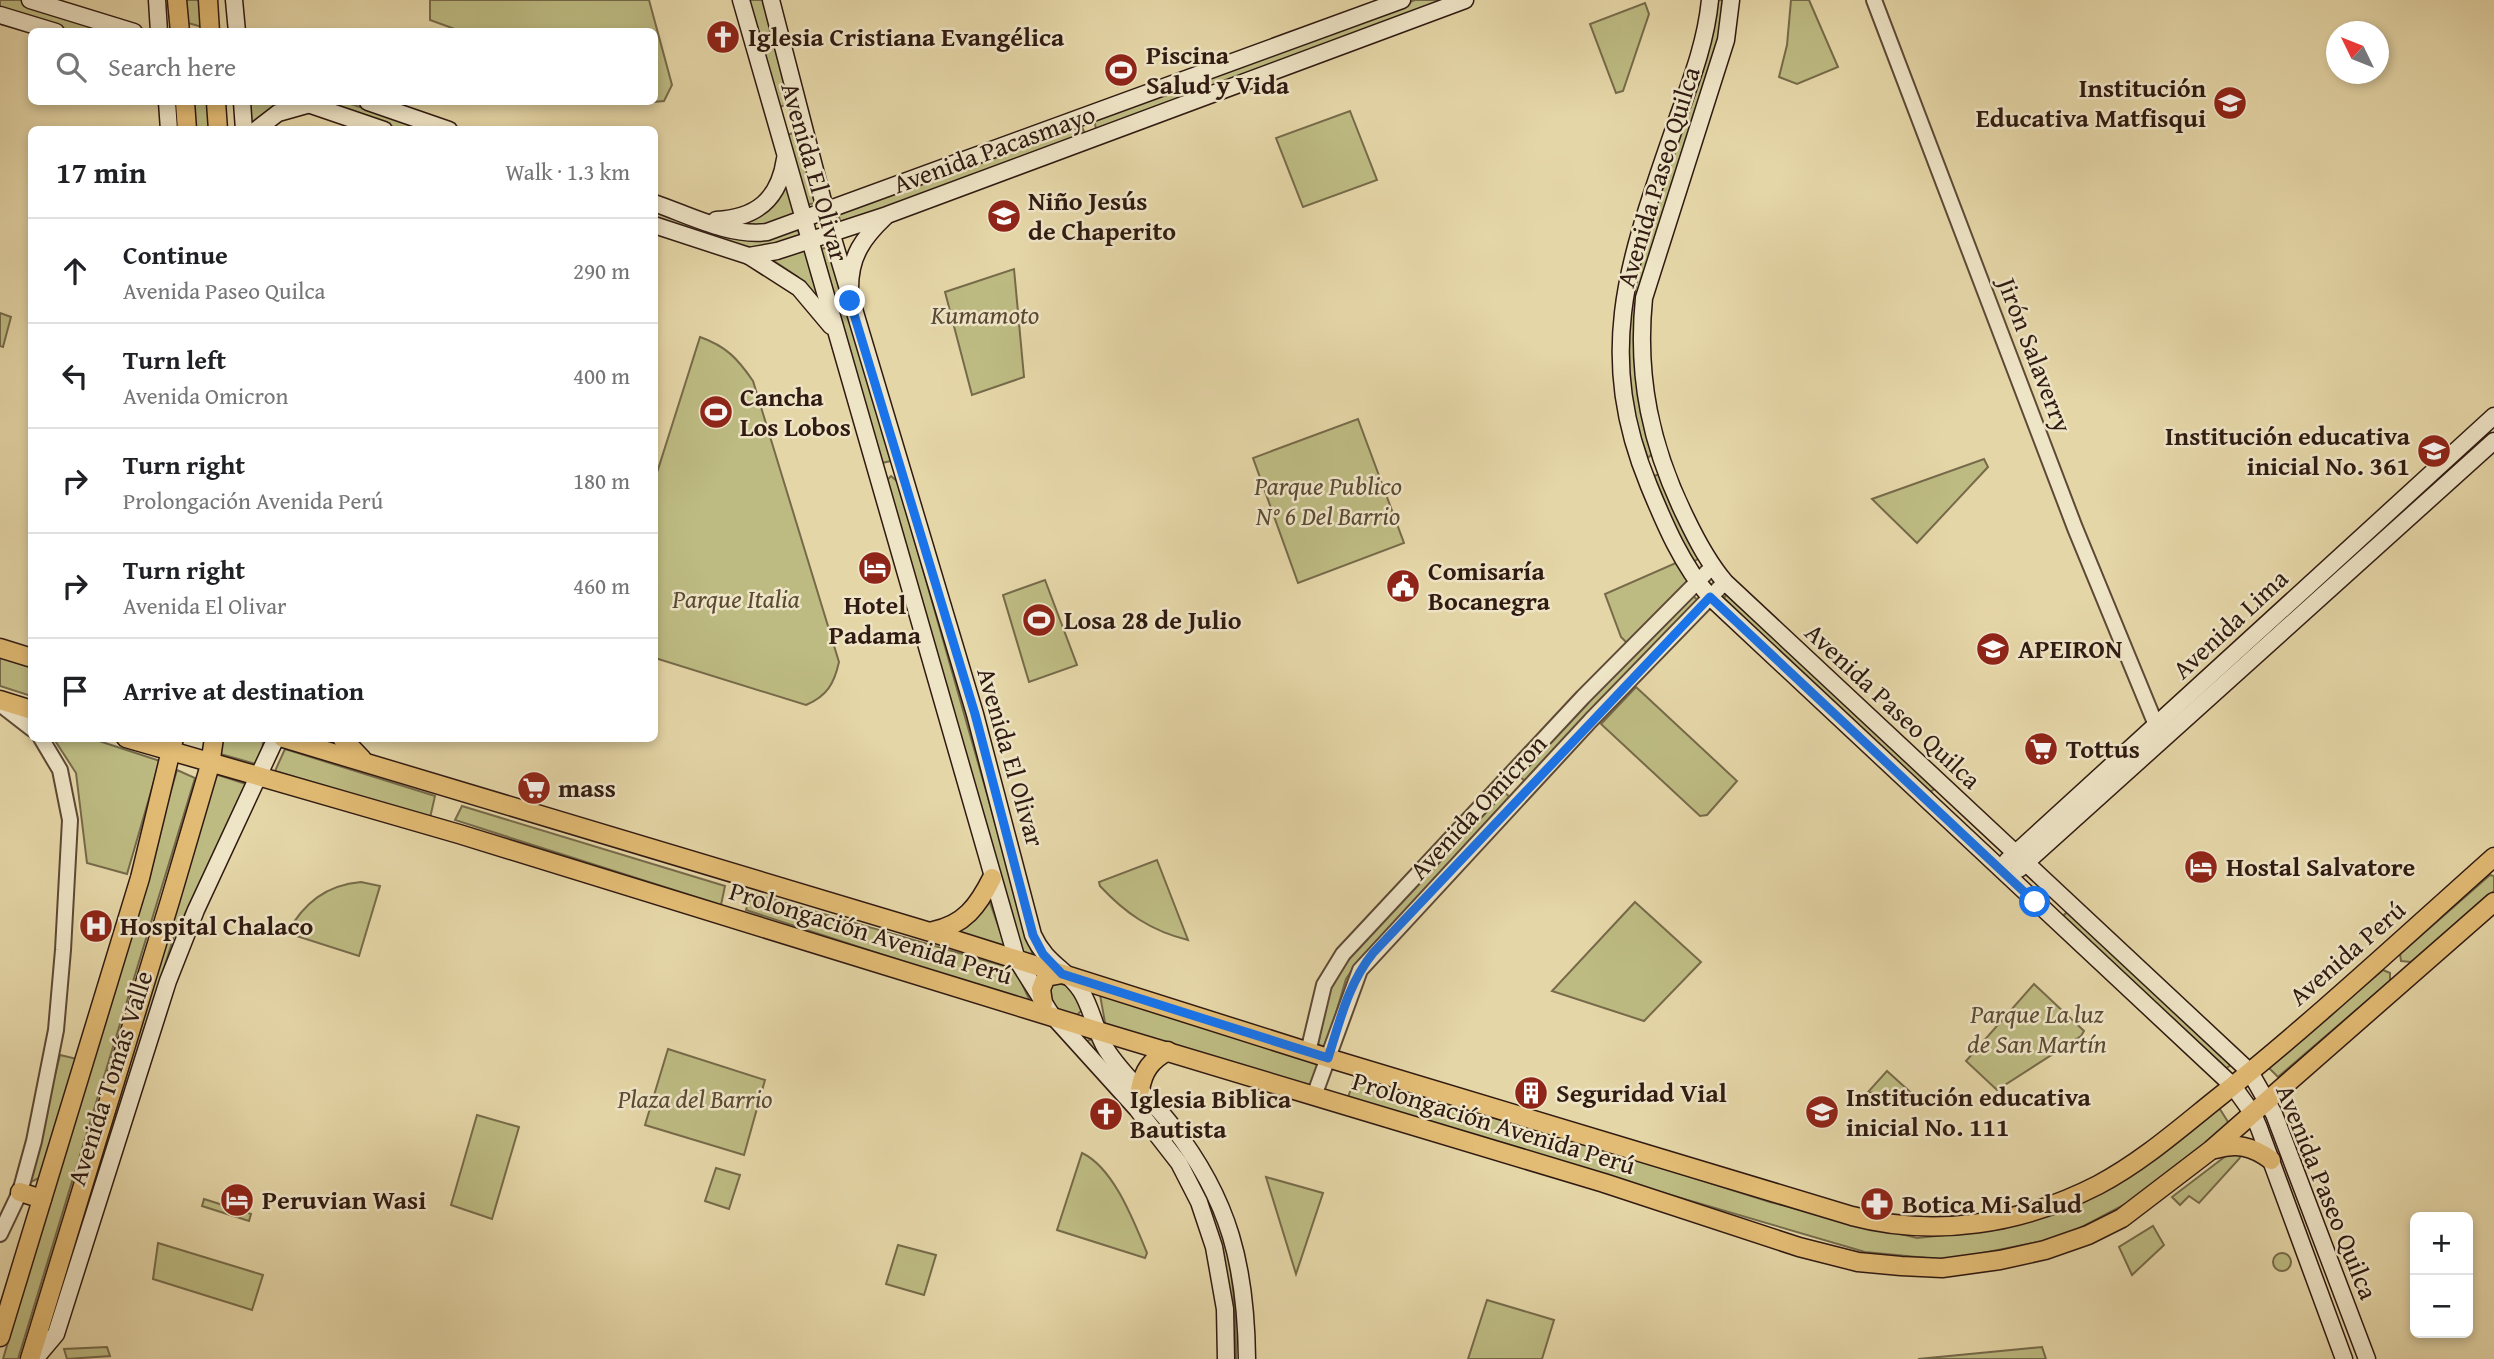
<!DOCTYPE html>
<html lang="en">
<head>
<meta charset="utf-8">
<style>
  :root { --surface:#fff; --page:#f6f6f6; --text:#202124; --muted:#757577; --line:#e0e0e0 }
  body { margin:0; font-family:"Gentium Book Plus",serif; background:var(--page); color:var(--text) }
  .controls { position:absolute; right:21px; bottom:21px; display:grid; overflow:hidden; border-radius:10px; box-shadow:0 4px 10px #0003 }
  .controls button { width:63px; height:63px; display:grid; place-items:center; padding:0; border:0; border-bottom:2px solid var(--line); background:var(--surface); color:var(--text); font:35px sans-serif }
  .compass { position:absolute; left:2326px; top:21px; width:63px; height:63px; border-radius:50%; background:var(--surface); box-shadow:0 4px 10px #0003; rotate:313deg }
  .stop { position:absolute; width:21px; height:21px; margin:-16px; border:5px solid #1a73e8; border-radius:50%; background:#fff }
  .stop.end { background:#1a73e8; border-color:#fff; box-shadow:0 2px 7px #0008 }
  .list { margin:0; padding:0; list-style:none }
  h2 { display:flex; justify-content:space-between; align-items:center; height:91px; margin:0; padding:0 28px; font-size:30px }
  h2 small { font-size:23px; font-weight:400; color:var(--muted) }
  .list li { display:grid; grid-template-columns:46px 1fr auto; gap:21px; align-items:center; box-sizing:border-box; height:105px; padding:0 28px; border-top:2px solid var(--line) }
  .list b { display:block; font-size:26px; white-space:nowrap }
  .list p { margin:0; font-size:23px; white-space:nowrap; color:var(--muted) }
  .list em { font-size:23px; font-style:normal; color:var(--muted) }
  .icon { flex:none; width:38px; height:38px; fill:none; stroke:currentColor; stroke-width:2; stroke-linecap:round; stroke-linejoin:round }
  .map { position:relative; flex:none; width:2494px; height:1359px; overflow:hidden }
  .search { position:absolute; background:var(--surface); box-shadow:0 4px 10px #0003; left:28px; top:28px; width:630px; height:77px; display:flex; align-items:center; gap:18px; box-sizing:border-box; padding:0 24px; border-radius:10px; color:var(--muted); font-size:26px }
  .panel { position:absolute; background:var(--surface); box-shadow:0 4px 10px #0003; left:28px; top:126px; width:630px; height:616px; border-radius:10px }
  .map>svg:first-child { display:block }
</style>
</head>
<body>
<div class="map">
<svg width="2494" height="1359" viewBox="0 0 2494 1359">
  <rect width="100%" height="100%" fill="#e5d6a7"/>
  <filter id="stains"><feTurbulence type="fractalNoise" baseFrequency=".00286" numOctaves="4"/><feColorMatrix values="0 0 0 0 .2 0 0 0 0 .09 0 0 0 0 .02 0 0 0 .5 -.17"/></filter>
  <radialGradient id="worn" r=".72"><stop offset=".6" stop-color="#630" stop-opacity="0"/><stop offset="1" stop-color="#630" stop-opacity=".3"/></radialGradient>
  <g fill="#bdbb82" stroke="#766a4a" stroke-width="2">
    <path d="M0 0H31L134 31H57L0 14Z"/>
    <path d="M186 0H200L202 27 188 23Z"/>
    <path d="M430 0H649L672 85 664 101 654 102V32H463L430 20Z"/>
    <path d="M749 0H765L790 104 778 107Z"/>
    <path d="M1415 0H1445L1096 129 1094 119Z"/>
    <path d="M1714 0H1725L1721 43 1638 297 1637 372 1652 454 1648 458 1630 407 1627 301Z"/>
    <path d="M1791 0H1809L1838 67 1797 84 1779 77 1787 45Z"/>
    <path d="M1645 3 1649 14 1623 91 1616 93 1590 24Z"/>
    <path d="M193 102H208L210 129H195Z"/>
    <path d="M250 102H287L251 125Z"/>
    <path d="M318 102H345L426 129H398Z"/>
    <path d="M1350 111 1377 180 1303 207 1276 138Z"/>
    <path d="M1081 125 1086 136 841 224 838 213Z"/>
    <path d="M796 132 815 203 806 205 787 135Z"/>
    <path d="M786 184 795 214 756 228 742 226 767 209Z"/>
    <path d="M655 208 750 241 797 229 802 238 757 251 655 219Z"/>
    <path d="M829 247 891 461 882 463 821 249Z"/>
    <path d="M807 248 822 302 798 277 771 259Z"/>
    <path d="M1014 269 1024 377 972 395 945 292Z"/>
    <path d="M0 313 11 317 3 347 0 346Z"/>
    <path d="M700 337C726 346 738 359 753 381L839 662C834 684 827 696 806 705L655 658V479Z"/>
    <path d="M1358 419 1404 543 1298 583 1253 458Z"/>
    <path d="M1984 459 1988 467 1917 543 1872 499Z"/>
    <path d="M1659 474 1701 557 1690 564 1649 478Z"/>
    <path d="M891 476 898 482 1032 952 1030 957 1023 954 887 480Z"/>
    <path d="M1678 562 1689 581 1627 643 1621 637 1605 594Z"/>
    <path d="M1045 580 1077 665 1029 682 1003 595Z"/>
    <path d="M1729 592 1937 787 1925 796 1722 600Z"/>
    <path d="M1689 593 1698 600 1525 781 1518 775Z"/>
    <path d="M0 658 31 667V696L0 686Z"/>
    <path d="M1636 687 1737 781 1707 815 1700 816 1601 724Z"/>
    <path d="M54 739H93L160 761 127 874 87 863 76 773Z"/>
    <path d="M222 739H263L262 758 256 764 217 753Z"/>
    <path d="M285 749 435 796 430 818 275 771Z"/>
    <path d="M177 770 195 778 18 1359H3Z"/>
    <path d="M212 773 249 785 174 936 51 1329 44 1337Z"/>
    <path d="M1502 790 1512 799 1359 960 1346 979 1326 1047 1318 1045 1330 986 1341 962Z"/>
    <path d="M462 806 725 886 721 905 455 820Z"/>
    <path d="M1157 860 1188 940C1151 931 1125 913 1100 886L1099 882Z"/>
    <path d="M2490 875 2494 876V891L2411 962 2401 961 2400 954Z"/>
    <path d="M361 882 380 886 359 956 287 933C304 903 326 885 361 882Z"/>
    <path d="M751 893 1015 969 1031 1003 746 910Z"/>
    <path d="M988 897 1006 948 956 932C973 925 982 914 988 897Z"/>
    <path d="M1635 902 1701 962 1644 1021 1552 991Z"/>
    <path d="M2068 911 2232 1064 2223 1071 2060 919Z"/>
    <path d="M2383 970 2390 973V981L2278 1077 2268 1067Z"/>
    <path d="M1052 981 1071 987 1084 1008 1076 1016C1058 1014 1054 1006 1048 990Z"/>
    <path d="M2034 984 2084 1031 2081 1036 1997 1090 1966 1061Z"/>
    <path d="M1100 995 1318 1064 1310 1089 1106 1028Z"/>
    <path d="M1092 1039C1133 1089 1180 1139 1209 1197 1233 1247 1236 1305 1236 1359H1224L1203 1201 1082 1043Z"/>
    <path d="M668 1049 765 1080 744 1155 645 1125Z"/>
    <path d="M60 1055 77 1059 39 1178 27 1184Z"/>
    <path d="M1887 1071 1918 1099 1917 1101 1868 1092Z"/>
    <path d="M1357 1072 1770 1202 1917 1238 2003 1229 2079 1201 2216 1103 2230 1125 2156 1188 2063 1237 1948 1260 1865 1252 1347 1100Z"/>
    <path d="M477 1115 519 1127 492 1219 451 1205Z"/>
    <path d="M2231 1152 2242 1154 2239 1159 2199 1203 2189 1196 2180 1205 2172 1197Z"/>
    <path d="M1082 1153C1114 1168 1134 1222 1147 1253L1145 1258 1057 1230Z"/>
    <path d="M716 1168 740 1175 729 1209 705 1201Z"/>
    <path d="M1266 1177 1323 1193 1296 1274Z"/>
    <path d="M204 1199 251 1214 249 1221 202 1206Z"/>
    <path d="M2153 1226 2164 1245 2132 1275 2119 1247Z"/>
    <path d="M158 1243 263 1275 252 1310 153 1279Z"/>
    <path d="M898 1245 936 1255 924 1295 886 1284Z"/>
    <circle cx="2282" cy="1262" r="9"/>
    <path d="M1487 1300 1554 1320 1542 1359H1468Z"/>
    <path d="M107 1347 110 1356 67 1359 64 1349Z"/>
    <path d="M2042 1347 2046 1359H1918Z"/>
  </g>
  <path fill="#96b8ae" stroke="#6d796f" stroke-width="2" d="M1123 55 1132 81 1118 86 1109 60Z"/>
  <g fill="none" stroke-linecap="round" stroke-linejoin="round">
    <g stroke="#5d4936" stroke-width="18">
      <g id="tertiary">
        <path d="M1874 0 2075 528 2156 725"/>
        <path d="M0 704 32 729"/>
        <path d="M1308 1052 1324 985 1343 954 1583 697 1712 567"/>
        <path d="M1314 1096 1360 970 1591 720 1725 582"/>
        <path d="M0 1234 20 1192 34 1141 56 1030 63 950 70 820 60 770 41 738"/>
      </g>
    </g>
    <g stroke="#301a11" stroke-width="19">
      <g id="secondary">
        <path d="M30 0 134 32"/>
        <path d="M157 0 159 32"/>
        <path d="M234 0 237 32"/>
        <path d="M741 0 1017 960 1051 1014 1137 1109 1179 1163 1199 1202 1214 1247 1225 1309 1226 1359"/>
        <path d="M771 0 831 232 975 714 1033 935C1046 964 1067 969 1081 991 1092 1008 1095 1031 1106 1049 1124 1078 1152 1099 1172 1126 1230 1200 1246 1267 1247 1359"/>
        <path d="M1710 0C1706 41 1692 78 1678 117 1633 250 1591 346 1649 486 1665 525 1682 565 1710 597L2233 1086 2253 1114 2259 1128 2344 1359"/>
        <path d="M1731 0 1726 40 1644 298C1636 377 1651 447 1686 518 1697 541 1708 562 1725 582L2250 1072 2274 1114 2367 1359"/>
        <path d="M0 15 56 32"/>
        <path d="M167 102 169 130"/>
        <path d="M242 102 244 130"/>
        <path d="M302 102 384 130"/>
        <path d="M368 102 449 130"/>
        <path d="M256 130 278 113 310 104"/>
        <path d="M654 203C689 215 730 237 767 232L1402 0"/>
        <path d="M716 220C756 218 779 200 785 159"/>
        <path d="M654 225 749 256 777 251 887 215 1465 0"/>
        <path d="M749 256 799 288 831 326"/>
        <path d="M850 288C850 256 863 238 885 217"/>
        <path d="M2007 861 2494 416"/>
        <path d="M2019 869 2494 441"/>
        <path d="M35 1359 56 1334 168 981 196 910 276 738"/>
      </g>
    </g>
    <g stroke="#301a11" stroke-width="21">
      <g id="primary">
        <path d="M177 0 180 32"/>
        <path d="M208 0 210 32"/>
        <path d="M185 102 187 130"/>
        <path d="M216 102 218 130"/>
        <path d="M0 648 32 658"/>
        <path d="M0 700 32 710"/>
        <path d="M126 738 459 834 1098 1031 1604 1183 1799 1247 1858 1262 1901 1266 1942 1268 2000 1260 2045 1250 2088 1235 2122 1218 2211 1150 2494 902"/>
        <path d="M283 738 930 932 1328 1058 1852 1216C1935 1238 2022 1224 2098 1185 2140 1163 2178 1130 2214 1101 2311 1024 2402 939 2494 857"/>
        <path d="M342 738 362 759"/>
        <path d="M933 931C964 925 978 906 992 878"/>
        <path d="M1043 1003 1041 989 1046 977 1062 974"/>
        <path d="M1140 1090C1143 1071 1151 1060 1168 1051"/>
        <path d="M2215 1149C2237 1143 2252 1146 2271 1160"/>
        <path d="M20 1192 42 1199"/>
        <path d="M0 1337 140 878 174 738"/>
        <path d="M30 1359 170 901 210 765 214 738"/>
      </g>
    </g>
    <use href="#tertiary" stroke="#eee4c6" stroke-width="14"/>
    <use href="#secondary" stroke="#eee4c6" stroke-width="16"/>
    <use href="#primary" stroke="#e2bb74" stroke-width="18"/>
  </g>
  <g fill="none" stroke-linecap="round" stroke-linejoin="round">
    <path stroke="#1a73e8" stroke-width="9" d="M850 301 975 714 1033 935 1043 954 1062 974 1328 1058C1340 1021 1348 984 1373 953L1710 597 2035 902"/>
  </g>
  <defs>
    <g id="church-disc" transform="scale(1.75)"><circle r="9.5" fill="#8f2418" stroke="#eee4c6"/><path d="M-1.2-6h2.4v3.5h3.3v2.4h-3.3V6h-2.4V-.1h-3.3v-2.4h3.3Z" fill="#fff"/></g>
    <g id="stadium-disc" transform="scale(1.75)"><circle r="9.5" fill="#8f2418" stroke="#eee4c6"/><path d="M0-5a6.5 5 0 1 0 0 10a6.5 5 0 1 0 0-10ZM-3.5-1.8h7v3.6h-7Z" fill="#fff"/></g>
    <g id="school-disc" transform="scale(1.75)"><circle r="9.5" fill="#8f2418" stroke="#eee4c6"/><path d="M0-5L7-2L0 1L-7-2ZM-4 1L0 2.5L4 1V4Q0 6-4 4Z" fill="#fff"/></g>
    <g id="hotel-disc" transform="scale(1.75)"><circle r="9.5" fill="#8f2418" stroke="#eee4c6"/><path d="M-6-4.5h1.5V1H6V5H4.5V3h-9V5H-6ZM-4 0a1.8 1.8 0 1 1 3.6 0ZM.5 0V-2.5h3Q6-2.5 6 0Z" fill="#fff"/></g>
    <g id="civic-disc" transform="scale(1.75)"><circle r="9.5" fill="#8f2418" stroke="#eee4c6"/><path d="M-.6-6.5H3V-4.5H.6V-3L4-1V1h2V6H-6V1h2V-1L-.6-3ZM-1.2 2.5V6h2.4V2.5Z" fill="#fff"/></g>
    <g id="university-disc" transform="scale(1.75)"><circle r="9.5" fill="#8f2418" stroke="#eee4c6"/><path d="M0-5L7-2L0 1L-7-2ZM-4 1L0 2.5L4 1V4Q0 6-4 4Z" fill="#fff"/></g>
    <g id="supermarket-disc" transform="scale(1.75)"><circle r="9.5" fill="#8f2418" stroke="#eee4c6"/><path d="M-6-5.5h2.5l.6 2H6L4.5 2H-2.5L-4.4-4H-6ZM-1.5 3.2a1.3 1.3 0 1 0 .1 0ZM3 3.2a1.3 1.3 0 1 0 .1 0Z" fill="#fff"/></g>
    <g id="hospital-disc" transform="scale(1.75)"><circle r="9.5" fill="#8f2418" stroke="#eee4c6"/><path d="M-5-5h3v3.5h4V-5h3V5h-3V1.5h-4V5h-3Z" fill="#fff"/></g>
    <g id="building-disc" transform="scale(1.75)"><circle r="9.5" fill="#8f2418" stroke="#eee4c6"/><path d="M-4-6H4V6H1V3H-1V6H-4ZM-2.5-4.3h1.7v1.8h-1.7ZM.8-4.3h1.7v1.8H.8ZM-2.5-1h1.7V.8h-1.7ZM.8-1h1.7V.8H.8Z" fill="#fff"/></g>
    <g id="pharmacy-disc" transform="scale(1.75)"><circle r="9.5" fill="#8f2418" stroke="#eee4c6"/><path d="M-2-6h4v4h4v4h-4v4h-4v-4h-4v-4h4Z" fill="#fff"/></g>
  </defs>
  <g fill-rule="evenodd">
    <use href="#church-disc" x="723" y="37"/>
    <use href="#stadium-disc" x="1121" y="70"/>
    <use href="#school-disc" x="2230" y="103"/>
    <use href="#school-disc" x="1004" y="216"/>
    <use href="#stadium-disc" x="716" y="412"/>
    <use href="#school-disc" x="2434" y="451"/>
    <use href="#hotel-disc" x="875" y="568"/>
    <use href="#civic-disc" x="1403" y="586"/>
    <use href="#stadium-disc" x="1039" y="620"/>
    <use href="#university-disc" x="1993" y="649"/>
    <use href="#supermarket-disc" x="2041" y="749"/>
    <use href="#supermarket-disc" x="534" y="788"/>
    <use href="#hotel-disc" x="2201" y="867"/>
    <use href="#hospital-disc" x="96" y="926"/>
    <use href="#building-disc" x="1531" y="1093"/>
    <use href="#school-disc" x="1822" y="1112"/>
    <use href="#church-disc" x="1106" y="1114"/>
    <use href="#hotel-disc" x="237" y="1200"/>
    <use href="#pharmacy-disc" x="1877" y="1204"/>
  </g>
  <g text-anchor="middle" stroke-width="5" stroke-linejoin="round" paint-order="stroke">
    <g font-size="26" font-weight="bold" fill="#301a11" stroke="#eee4c6" text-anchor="start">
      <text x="748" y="46">Iglesia Cristiana Evangélica</text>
      <text x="1146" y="64">Piscina<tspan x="1146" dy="30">Salud y Vida</tspan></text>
      <text x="2206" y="97" text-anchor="end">Institución<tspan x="2206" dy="30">Educativa Matfisqui</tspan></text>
      <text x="1028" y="210">Niño Jesús<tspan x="1028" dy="30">de Chaperito</tspan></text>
      <text x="740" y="406">Cancha<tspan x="740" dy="30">Los Lobos</tspan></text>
      <text x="2410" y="445" text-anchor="end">Institución educativa<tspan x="2410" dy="30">inicial No. 361</tspan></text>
      <text x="1428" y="580">Comisaría<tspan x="1428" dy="30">Bocanegra</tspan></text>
      <text x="875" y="614" text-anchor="middle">Hotel<tspan x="875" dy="30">Padama</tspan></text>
      <text x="1064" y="629">Losa 28 de Julio</text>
      <text x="2018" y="658">APEIRON</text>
      <text x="2066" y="758">Tottus</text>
      <text x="558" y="797">mass</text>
      <text x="2226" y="876">Hostal Salvatore</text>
      <text x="120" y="935">Hospital Chalaco</text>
      <text x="1556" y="1102">Seguridad Vial</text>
      <text x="1846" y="1106">Institución educativa<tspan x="1846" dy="30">inicial No. 111</tspan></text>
      <text x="1130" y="1108">Iglesia Biblica<tspan x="1130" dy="30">Bautista</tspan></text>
      <text x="262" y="1209">Peruvian Wasi</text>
      <text x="1902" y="1213">Botica Mi Salud</text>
    </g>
    <g font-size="26" fill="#301a11" stroke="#eee4c6">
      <text transform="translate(994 149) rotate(-20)" y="9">Avenida Pacasmayo</text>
      <text transform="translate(815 172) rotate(74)" y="9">Avenida El Olivar</text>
      <text transform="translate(1658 177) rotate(-73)" y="9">Avenida Paseo Quilca</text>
      <text transform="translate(2035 355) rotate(69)" y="9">Jirón Salaverry</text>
      <text transform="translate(2230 624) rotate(-43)" y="9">Avenida Lima</text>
      <text transform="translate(1893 706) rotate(43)" y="9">Avenida Paseo Quilca</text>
      <text transform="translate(1011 757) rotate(74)" y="9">Avenida El Olivar</text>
      <text transform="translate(1478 807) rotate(-47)" y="9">Avenida Omicron</text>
      <text transform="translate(871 933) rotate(17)" y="9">Prolongación Avenida Perú</text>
      <text transform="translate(2347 953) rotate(-41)" y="9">Avenida Perú</text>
      <text transform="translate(110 1078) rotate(-72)" y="9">Avenida Tomás Valle</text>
      <text transform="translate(1494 1123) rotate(17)" y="9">Prolongación Avenida Perú</text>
      <text transform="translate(2327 1192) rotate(68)" y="9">Avenida Paseo Quilca</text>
    </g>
    <g font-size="26" font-style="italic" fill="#5a4a33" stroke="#eee4c6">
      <text x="985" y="324">Kumamoto</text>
      <text x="1328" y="495">Parque Publico<tspan x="1328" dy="30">N° 6 Del Barrio</tspan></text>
      <text x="736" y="608">Parque Italia</text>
      <text x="2037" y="1023">Parque La luz<tspan x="2037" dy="30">de San Martín</tspan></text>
      <text x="695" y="1108">Plaza del Barrio</text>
    </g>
  </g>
  <rect width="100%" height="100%" filter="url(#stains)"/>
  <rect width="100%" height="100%" fill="url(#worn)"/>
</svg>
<div class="controls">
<button>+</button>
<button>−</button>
</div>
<svg class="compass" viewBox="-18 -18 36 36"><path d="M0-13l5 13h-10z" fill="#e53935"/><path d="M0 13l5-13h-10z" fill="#757577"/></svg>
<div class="stop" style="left:2035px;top:902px"></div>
<div class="stop end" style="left:850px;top:301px"></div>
<div class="search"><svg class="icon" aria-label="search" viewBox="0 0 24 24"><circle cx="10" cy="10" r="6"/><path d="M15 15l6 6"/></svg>Search here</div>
<section class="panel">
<h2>17 min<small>Walk · 1.3 km</small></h2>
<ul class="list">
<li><svg class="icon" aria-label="ahead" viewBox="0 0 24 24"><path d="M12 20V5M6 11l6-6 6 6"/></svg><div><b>Continue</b><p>Avenida Paseo Quilca</p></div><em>290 m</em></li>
<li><svg class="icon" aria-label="left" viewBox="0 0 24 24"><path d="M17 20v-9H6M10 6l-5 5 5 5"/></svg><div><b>Turn left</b><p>Avenida Omicron</p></div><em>400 m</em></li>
<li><svg class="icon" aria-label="right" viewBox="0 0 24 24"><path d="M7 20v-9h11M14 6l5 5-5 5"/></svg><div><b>Turn right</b><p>Prolongación Avenida Perú</p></div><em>180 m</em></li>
<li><svg class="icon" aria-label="right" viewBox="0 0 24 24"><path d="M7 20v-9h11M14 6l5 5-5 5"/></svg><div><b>Turn right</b><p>Avenida El Olivar</p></div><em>460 m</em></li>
<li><svg class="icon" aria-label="arrive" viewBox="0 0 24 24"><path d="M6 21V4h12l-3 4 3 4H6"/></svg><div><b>Arrive at destination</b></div></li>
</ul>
</section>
</div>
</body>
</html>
